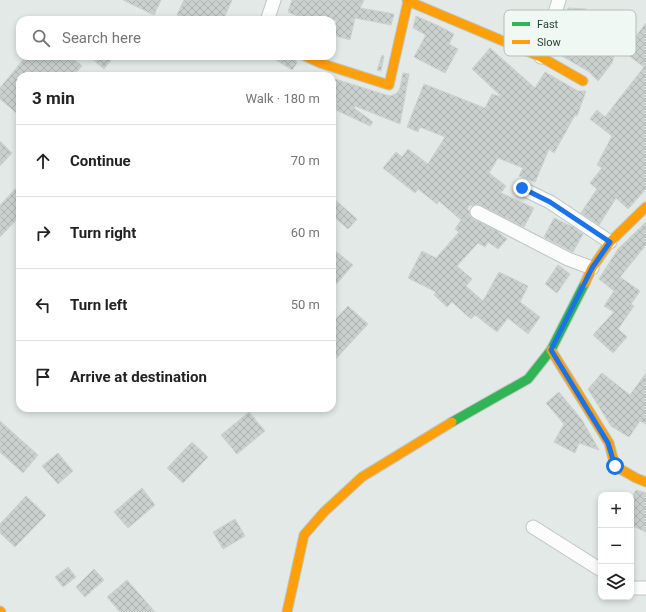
<!DOCTYPE html>
<html lang="en">
<head>
<meta charset="utf-8">
<style>
  :root { --surface:#fff; --page:#f6f6f6; --text:#222; --muted:#767676; --line:#e0e0e0 }
  body { margin:0; font-family:Roboto,sans-serif; background:var(--page); color:var(--text) }
  .controls { position:absolute; right:12px; bottom:12px; display:grid; overflow:hidden; border-radius:8px; box-shadow:0 2px 6px #0003 }
  .controls button { width:36px; height:36px; display:grid; place-items:center; padding:0; border:0; border-bottom:1px solid var(--line); background:var(--surface); color:var(--text); font:20px sans-serif }
  .stop { position:absolute; width:12px; height:12px; margin:-9px; border:3px solid #1a73e8; border-radius:50%; background:#fff }
  .stop.end { background:#1a73e8; border-color:#fff; box-shadow:0 1px 4px #0008 }
  .list { margin:0; padding:0; list-style:none }
  h2 { display:flex; justify-content:space-between; align-items:center; height:52px; margin:0; padding:0 16px; font-size:17px }
  h2 small { font-size:13px; font-weight:400; color:var(--muted) }
  .list li { display:grid; grid-template-columns:26px 1fr auto; gap:12px; align-items:center; box-sizing:border-box; height:72px; padding:0 16px; border-top:1px solid var(--line) }
  .list b { display:block; font-size:15px; white-space:nowrap }
  .list em { font-size:13px; font-style:normal; color:var(--muted) }
  .icon { flex:none; width:22px; height:22px; fill:none; stroke:currentColor; stroke-width:2; stroke-linecap:round; stroke-linejoin:round }
  .map { position:relative; flex:none; width:646px; height:612px; overflow:hidden }
  .search { position:absolute; background:var(--surface); box-shadow:0 2px 6px #0003; left:16px; top:16px; width:320px; height:44px; display:flex; align-items:center; gap:10px; box-sizing:border-box; padding:0 14px; border-radius:12px; color:var(--muted); font-size:15px }
  .panel { position:absolute; background:var(--surface); box-shadow:0 2px 6px #0003; left:16px; top:72px; width:320px; height:340px; border-radius:12px }
  .map>svg:first-child { display:block }
</style>
</head>
<body>
<div class="map">
<svg width="646" height="612" viewBox="0 0 646 612">
  <defs>
    <pattern id="building-cross-hatch" width="8" height="8" patternUnits="userSpaceOnUse"><rect width="8" height="8" fill="#c9d0cd"/><path d="M0 0l8 8M0 8l8-8" fill="none" stroke="#acb4b0"/></pattern>
  </defs>
  <rect width="100%" height="100%" fill="#e2e9e6"/>
  <g fill="url(#building-cross-hatch)" stroke="#cbd2cf">
    <path d="M123 0H161L154 15Z"/>
    <path d="M184 0H232L223 20H189L177 15Z"/>
    <path d="M292 0H364L360 8 394 14 391 25 355 18 350 40 333 35 337 20H302L303 18 288 12Z"/>
    <path d="M568 8 586 9 585 21 567 19Z"/>
    <path d="M612 13 625 17 612 63 598 81 588 71 560 55 562 48 582 54 593 17 610 22Z"/>
    <path d="M416 16 439 26 454 34 449 44 458 49 445 73 414 57 426 35 413 28Z"/>
    <path d="M646 23V189L628 209 616 198 599 225 581 213 597 189 590 183 602 168 597 165 612 136 590 119 597 110 605 117 644 67 624 52Z"/>
    <path d="M490 48 535 88 545 72 578 91H586L577 116 575 115 554 153 549 149 535 182 519 176 523 168 498 158 489 173 506 186 501 193 534 208 524 227 480 205 476 204 472 206 470 205 467 209 469 210 470 216 473 219 497 231 507 239 498 249 488 242 485 247 478 243 457 266 472 279 466 286 483 301 499 272 528 286 520 302 540 317 528 334 508 318 497 332 475 315 471 319 452 302 447 307 434 295 436 292 408 278 422 251 436 258 459 232 455 229 461 220 439 201 437 204 418 189 415 193 383 168 396 152 402 157 408 149 428 164 445 137 420 127 418 132 407 127 424 84 485 108 492 94 502 97 472 69Z"/>
    <path d="M382 55 384 56 381 71 377 70Z"/>
    <path d="M26 56H70L82 66 73 76H20V116L0 99V88Z"/>
    <path d="M89 56H114L104 69Z"/>
    <path d="M270 56H290L295 59 297 63 292 70Z"/>
    <path d="M403 73 409 74 400 124 355 106 354 108 373 122 370 126 334 109 337 103 332 102V78L386 95 391 96 397 93 400 88Z"/>
    <path d="M0 141 12 153 0 166Z"/>
    <path d="M20 184V216L0 237V205Z"/>
    <path d="M332 197 357 219 348 229 332 215Z"/>
    <path d="M554 218 573 227 583 234 573 252 544 237Z"/>
    <path d="M646 222V245L620 277 640 291 631 304 634 306 618 329 627 337 613 353 593 335 614 312 604 306 614 291 599 279 618 249Z"/>
    <path d="M332 248 353 265 332 289Z"/>
    <path d="M558 265 570 274 557 293 545 284Z"/>
    <path d="M348 306 368 324 332 363V323Z"/>
    <path d="M602 373 630 395 646 373V424L640 421 629 437 611 426 588 389Z"/>
    <path d="M559 392 582 420 599 450 579 443 575 453 554 442 564 424 546 403Z"/>
    <path d="M249 412 265 431 237 454 221 435Z"/>
    <path d="M0 421 38 455 23 473 0 452Z"/>
    <path d="M192 442 208 457 183 483 167 468Z"/>
    <path d="M58 453 73 471 58 484 42 466Z"/>
    <path d="M142 488 155 505 128 528 114 512Z"/>
    <path d="M636 490 646 493V532L631 525V500Z"/>
    <path d="M26 496 46 515 15 547 0 533V524Z"/>
    <path d="M235 519 245 536 223 549 213 532Z"/>
    <path d="M68 567 76 577 63 587 55 577Z"/>
    <path d="M94 569 104 580 85 597 76 587Z"/>
    <path d="M127 580 155 612H120L107 597Z"/>
  </g>
  <g fill="none" stroke-linecap="round" stroke-linejoin="round">
    <g stroke="#bfc6c3" stroke-width="15">
      <g id="street">
        <path d="M269 20 268 18 274 0"/>
        <path d="M541 57 559 0"/>
        <path d="M521 188 550 202 610 242"/>
        <path d="M477 212 568 259 592 268"/>
        <path d="M533 527 601 570"/>
        <path d="M631 588H646"/>
      </g>
    </g>
    <g stroke="#bec7c3" stroke-width="11">
      <path id="fast" d="M452 422 528 379 551 350 585 283"/>
    </g>
    <g stroke="#bec7c3" stroke-width="11">
      <g id="slow">
        <path d="M408 1 541 57 583 81"/>
        <path d="M305 56 320 63 389 85 408 1 407 0"/>
        <path d="M585 283 592 268 610 242 646 207"/>
        <path d="M551 350 609 443 615 466 636 478 646 482"/>
        <path d="M0 611 1 612"/>
        <path d="M287 612 304 535 324 512 362 477 452 422"/>
      </g>
    </g>
    <use href="#street" stroke="#fbfcfb" stroke-width="13"/>
    <use href="#fast" stroke="#30b455" stroke-width="9"/>
    <use href="#slow" stroke="#ff9f0a" stroke-width="9"/>
  </g>
  <g fill="none" stroke-linecap="round" stroke-linejoin="round">
    <path stroke="#1a73e8" stroke-width="5" d="M522 188 550 202 610 242 592 268 551 350 608 443 615 466"/>
  </g>
  <rect x="504" y="10" width="132" height="46" rx="6" fill="#f0f8f4" stroke="#b1c0ba" stroke-width="1"/>
  <rect x="512" y="22" width="18" height="4" fill="#30b455"/>
  <rect x="512" y="40" width="18" height="4" fill="#ff9f0a"/>
  <g font-size="11" fill="#1f3e33">
    <text x="537" y="28">Fast</text>
    <text x="537" y="46">Slow</text>
  </g>
</svg>
<div class="controls">
<button>+</button>
<button>−</button>
<button><svg class="icon" aria-label="layers" viewBox="0 0 24 24"><path d="M12 4l9 5-9 5-9-5zM3 14l9 5 9-5"/></svg></button>
</div>
<div class="stop" style="left:615px;top:466px"></div>
<div class="stop end" style="left:522px;top:188px"></div>
<div class="search"><svg class="icon" aria-label="search" viewBox="0 0 24 24"><circle cx="10" cy="10" r="6"/><path d="M15 15l6 6"/></svg>Search here</div>
<section class="panel">
<h2>3 min<small>Walk · 180 m</small></h2>
<ul class="list">
<li><svg class="icon" aria-label="ahead" viewBox="0 0 24 24"><path d="M12 20V5M6 11l6-6 6 6"/></svg><div><b>Continue</b></div><em>70 m</em></li>
<li><svg class="icon" aria-label="right" viewBox="0 0 24 24"><path d="M7 20v-9h11M14 6l5 5-5 5"/></svg><div><b>Turn right</b></div><em>60 m</em></li>
<li><svg class="icon" aria-label="left" viewBox="0 0 24 24"><path d="M17 20v-9H6M10 6l-5 5 5 5"/></svg><div><b>Turn left</b></div><em>50 m</em></li>
<li><svg class="icon" aria-label="arrive" viewBox="0 0 24 24"><path d="M6 21V4h12l-3 4 3 4H6"/></svg><div><b>Arrive at destination</b></div></li>
</ul>
</section>
</div>
</body>
</html>
